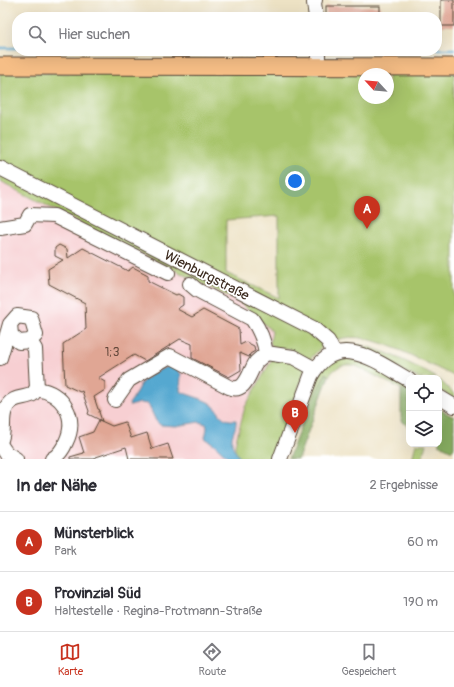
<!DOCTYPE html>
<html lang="de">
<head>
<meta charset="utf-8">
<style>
  :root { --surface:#fff; --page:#f2f2f3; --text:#2b2b33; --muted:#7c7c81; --line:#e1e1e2; --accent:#c8321e }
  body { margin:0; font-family:Pangolin,sans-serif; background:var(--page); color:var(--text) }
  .controls { position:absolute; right:12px; bottom:12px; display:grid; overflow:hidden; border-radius:8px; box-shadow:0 4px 16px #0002 }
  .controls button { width:36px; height:36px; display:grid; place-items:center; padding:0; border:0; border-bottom:1px solid var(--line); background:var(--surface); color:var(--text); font:20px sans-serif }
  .compass { position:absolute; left:358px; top:68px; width:36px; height:36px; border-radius:50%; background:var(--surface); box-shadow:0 4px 16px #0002; rotate:296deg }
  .you { position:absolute; left:295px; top:181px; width:14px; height:14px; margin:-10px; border:3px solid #fff; border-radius:50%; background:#1a73e8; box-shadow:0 0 0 6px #1a73e833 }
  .badge { display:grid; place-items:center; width:26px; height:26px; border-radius:50%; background:var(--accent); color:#fff; font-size:13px; font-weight:700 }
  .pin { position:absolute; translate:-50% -33px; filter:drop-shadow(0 1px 2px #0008) }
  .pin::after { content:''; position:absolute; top:21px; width:14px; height:12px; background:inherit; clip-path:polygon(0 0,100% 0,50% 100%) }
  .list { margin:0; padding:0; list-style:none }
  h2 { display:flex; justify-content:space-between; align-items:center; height:52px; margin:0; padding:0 16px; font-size:17px }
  h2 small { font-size:13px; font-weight:400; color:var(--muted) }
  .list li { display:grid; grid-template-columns:26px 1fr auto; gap:12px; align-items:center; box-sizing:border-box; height:60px; padding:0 16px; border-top:1px solid var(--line) }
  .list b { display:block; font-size:15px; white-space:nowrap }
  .list p { margin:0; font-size:13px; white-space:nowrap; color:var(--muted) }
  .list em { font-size:13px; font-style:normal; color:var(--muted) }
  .icon { flex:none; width:22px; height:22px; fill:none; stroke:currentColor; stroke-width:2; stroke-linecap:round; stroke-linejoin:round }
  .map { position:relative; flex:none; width:454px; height:459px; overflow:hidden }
  .search { position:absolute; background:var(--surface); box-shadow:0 4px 16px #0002; left:12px; right:12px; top:12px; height:44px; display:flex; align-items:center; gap:10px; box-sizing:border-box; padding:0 14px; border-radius:16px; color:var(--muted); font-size:15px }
  .sheet { height:172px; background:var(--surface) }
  nav { display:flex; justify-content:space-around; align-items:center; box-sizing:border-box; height:56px; border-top:1px solid var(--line); background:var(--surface); font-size:11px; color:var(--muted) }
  nav a { display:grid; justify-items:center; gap:2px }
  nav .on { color:var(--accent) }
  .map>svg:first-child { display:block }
</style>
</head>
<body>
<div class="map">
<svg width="454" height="459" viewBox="0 0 454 459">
  <rect width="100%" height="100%" fill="#fff"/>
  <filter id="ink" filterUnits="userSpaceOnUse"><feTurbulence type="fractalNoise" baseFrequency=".025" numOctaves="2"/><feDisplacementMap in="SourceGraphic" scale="8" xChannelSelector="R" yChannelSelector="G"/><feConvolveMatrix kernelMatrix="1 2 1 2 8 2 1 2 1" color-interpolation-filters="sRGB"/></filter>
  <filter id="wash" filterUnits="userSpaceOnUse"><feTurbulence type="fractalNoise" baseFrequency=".012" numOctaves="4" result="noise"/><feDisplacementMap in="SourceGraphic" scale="16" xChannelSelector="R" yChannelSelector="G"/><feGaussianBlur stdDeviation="0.9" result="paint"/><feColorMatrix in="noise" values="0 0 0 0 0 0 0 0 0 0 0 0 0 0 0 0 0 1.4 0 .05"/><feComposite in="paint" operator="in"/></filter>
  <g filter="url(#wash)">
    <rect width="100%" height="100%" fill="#ede2c4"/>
    <path fill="#f7cfd2" d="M0 181 66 216 303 334 267 459H0Z"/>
    <g fill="#a7c46b" stroke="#717744" fill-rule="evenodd">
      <path d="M0 73H454V376C425 363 392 343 361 338 342 335 324 342 312 357 304 366 301 381 297 393 289 415 281 437 273 459H235V444L245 407 272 359 297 353 287 348 282 349 273 347 270 343 272 331 239 302 66 216 0 181ZM364 74H388V98H364ZM279 216V298L226 273V220Z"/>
      <path d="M349 343C382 348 408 362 437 378 431 378 422 380 416 377 390 367 369 345 340 345Z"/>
      <path d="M347 358 367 363 409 386V393L356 366C344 363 336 366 329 376L326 373 304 418 301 417C307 402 316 370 331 362 336 360 342 359 347 358Z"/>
      <path d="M439 379 454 394V398L439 390Z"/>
      <path d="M416 444H426L422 459H412Z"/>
    </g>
    <g fill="#85aa5f" stroke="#606a3e">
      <path d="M326 373 329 376 298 459H288L308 408Z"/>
      <path d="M401 389 409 393V427L403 422 401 418Z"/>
      <path d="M439 409 454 417V448L452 451 438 444H439Z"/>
    </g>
    <path fill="#55a8d0" stroke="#486977" d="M171 366 177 369 181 374 180 391C189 396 199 397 208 402 221 409 218 422 236 420 237 429 231 434 232 442 232 448 238 454 240 459H230L215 445 205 438 207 428 206 424 199 422 176 426 160 425 156 421 148 404 140 403 130 406 129 404C135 397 137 388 142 382 149 375 161 368 171 366Z"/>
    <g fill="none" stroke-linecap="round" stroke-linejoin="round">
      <g stroke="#55a8d0" stroke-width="2.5">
        <path d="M0 48H17"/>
        <path d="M437 49H454"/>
      </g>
    </g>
    <g id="blocks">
      <g fill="#e0a694">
        <rect x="441" y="0" width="13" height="26"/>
        <rect x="326" y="6" width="54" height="11"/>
        <path d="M59 245 67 249 68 258 83 248 128 271 133 267 148 275V281L176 295 178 294 183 297V305L177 309 192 317 203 310 239 329 240 345 246 342 254 346 255 351 250 354 249 357 240 353 241 370 229 377 192 358V344L180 339 145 361 134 355 98 378 105 382V390L94 397 98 409 100 410 99 412 102 421 88 414 89 411 82 391 80 392 65 385 63 344 86 329 85 303 49 284 48 269 63 260 55 256V248Z"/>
        <path d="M99 420 112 426 125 422 131 438 147 433 152 449 168 444 173 459H129L126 447 96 457 95 459H70V457L84 453 79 437 93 432Z"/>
      </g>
    </g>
  </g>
  <g filter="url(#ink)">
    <use href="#blocks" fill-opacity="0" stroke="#564637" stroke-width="1"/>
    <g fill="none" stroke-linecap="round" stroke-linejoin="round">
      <g stroke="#564637" stroke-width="16">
        <g id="minor">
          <path d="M315 0 314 3 316 17"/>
          <path d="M318 51V66"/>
          <path d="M0 168 313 328 328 341 334 353"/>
          <path d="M0 228 25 224 30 215 54 216 168 273"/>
          <path d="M30 341 35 349 37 389"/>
          <path d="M266 353 293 357 315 369"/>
          <path d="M0 358 10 324 17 316 31 318 36 335 30 341 19 342 11 335 10 324"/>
          <path d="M439 397 454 406"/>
          <path d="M115 400 129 380 170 356 229 387C246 394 249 372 256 362 259 359 263 356 266 353 264 340 260 330 252 319L197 290 190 284"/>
          <path d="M0 442C6 431 0 419 6 408 13 395 25 399 33 394 34 392 35 390 37 389 63 393 78 417 66 442 63 449 58 456 52 459"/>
          <path d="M0 444 6 453 16 459"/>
          <path d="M280 459 311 376C337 330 376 361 409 380"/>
        </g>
      </g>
      <g stroke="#564637" stroke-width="19">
        <path id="major" d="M0 66 454 67"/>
      </g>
      <use href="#minor" stroke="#fff" stroke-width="14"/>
      <use href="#major" stroke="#f6be86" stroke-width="17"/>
    </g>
  </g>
  <g text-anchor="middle" stroke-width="3.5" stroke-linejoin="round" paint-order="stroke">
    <g font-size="12" fill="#64493c">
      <text x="112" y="356">1;3</text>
    </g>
    <g font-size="14" fill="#3b2a1e" stroke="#fff">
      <text transform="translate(207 275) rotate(27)" y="5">Wienburgstraße</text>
    </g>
  </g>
</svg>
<div class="controls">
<button><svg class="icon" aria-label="locate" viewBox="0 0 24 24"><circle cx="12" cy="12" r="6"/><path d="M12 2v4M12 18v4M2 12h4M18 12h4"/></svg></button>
<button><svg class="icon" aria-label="layers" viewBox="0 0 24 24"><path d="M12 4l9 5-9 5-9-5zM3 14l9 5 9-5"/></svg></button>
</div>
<svg class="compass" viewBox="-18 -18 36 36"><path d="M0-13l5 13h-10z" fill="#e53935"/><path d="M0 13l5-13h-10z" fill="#7c7c81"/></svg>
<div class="you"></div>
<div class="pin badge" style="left:367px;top:229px">A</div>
<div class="pin badge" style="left:295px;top:433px">B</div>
<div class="search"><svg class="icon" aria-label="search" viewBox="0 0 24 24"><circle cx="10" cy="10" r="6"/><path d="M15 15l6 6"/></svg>Hier suchen</div>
</div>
<section class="sheet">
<h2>In der Nähe<small>2 Ergebnisse</small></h2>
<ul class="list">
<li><span class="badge">A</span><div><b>Münsterblick</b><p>Park</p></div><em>60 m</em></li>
<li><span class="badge">B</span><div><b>Provinzial Süd</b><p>Haltestelle · Regina-Protmann-Straße</p></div><em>190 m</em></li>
</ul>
</section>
<nav>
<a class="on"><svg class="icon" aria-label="map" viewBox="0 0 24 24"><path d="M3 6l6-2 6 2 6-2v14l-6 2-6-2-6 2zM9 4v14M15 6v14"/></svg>Karte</a>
<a><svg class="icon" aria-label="directions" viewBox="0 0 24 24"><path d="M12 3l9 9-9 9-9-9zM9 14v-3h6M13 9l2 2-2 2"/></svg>Route</a>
<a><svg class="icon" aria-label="saved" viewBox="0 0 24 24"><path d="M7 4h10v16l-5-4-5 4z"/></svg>Gespeichert</a>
</nav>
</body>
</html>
